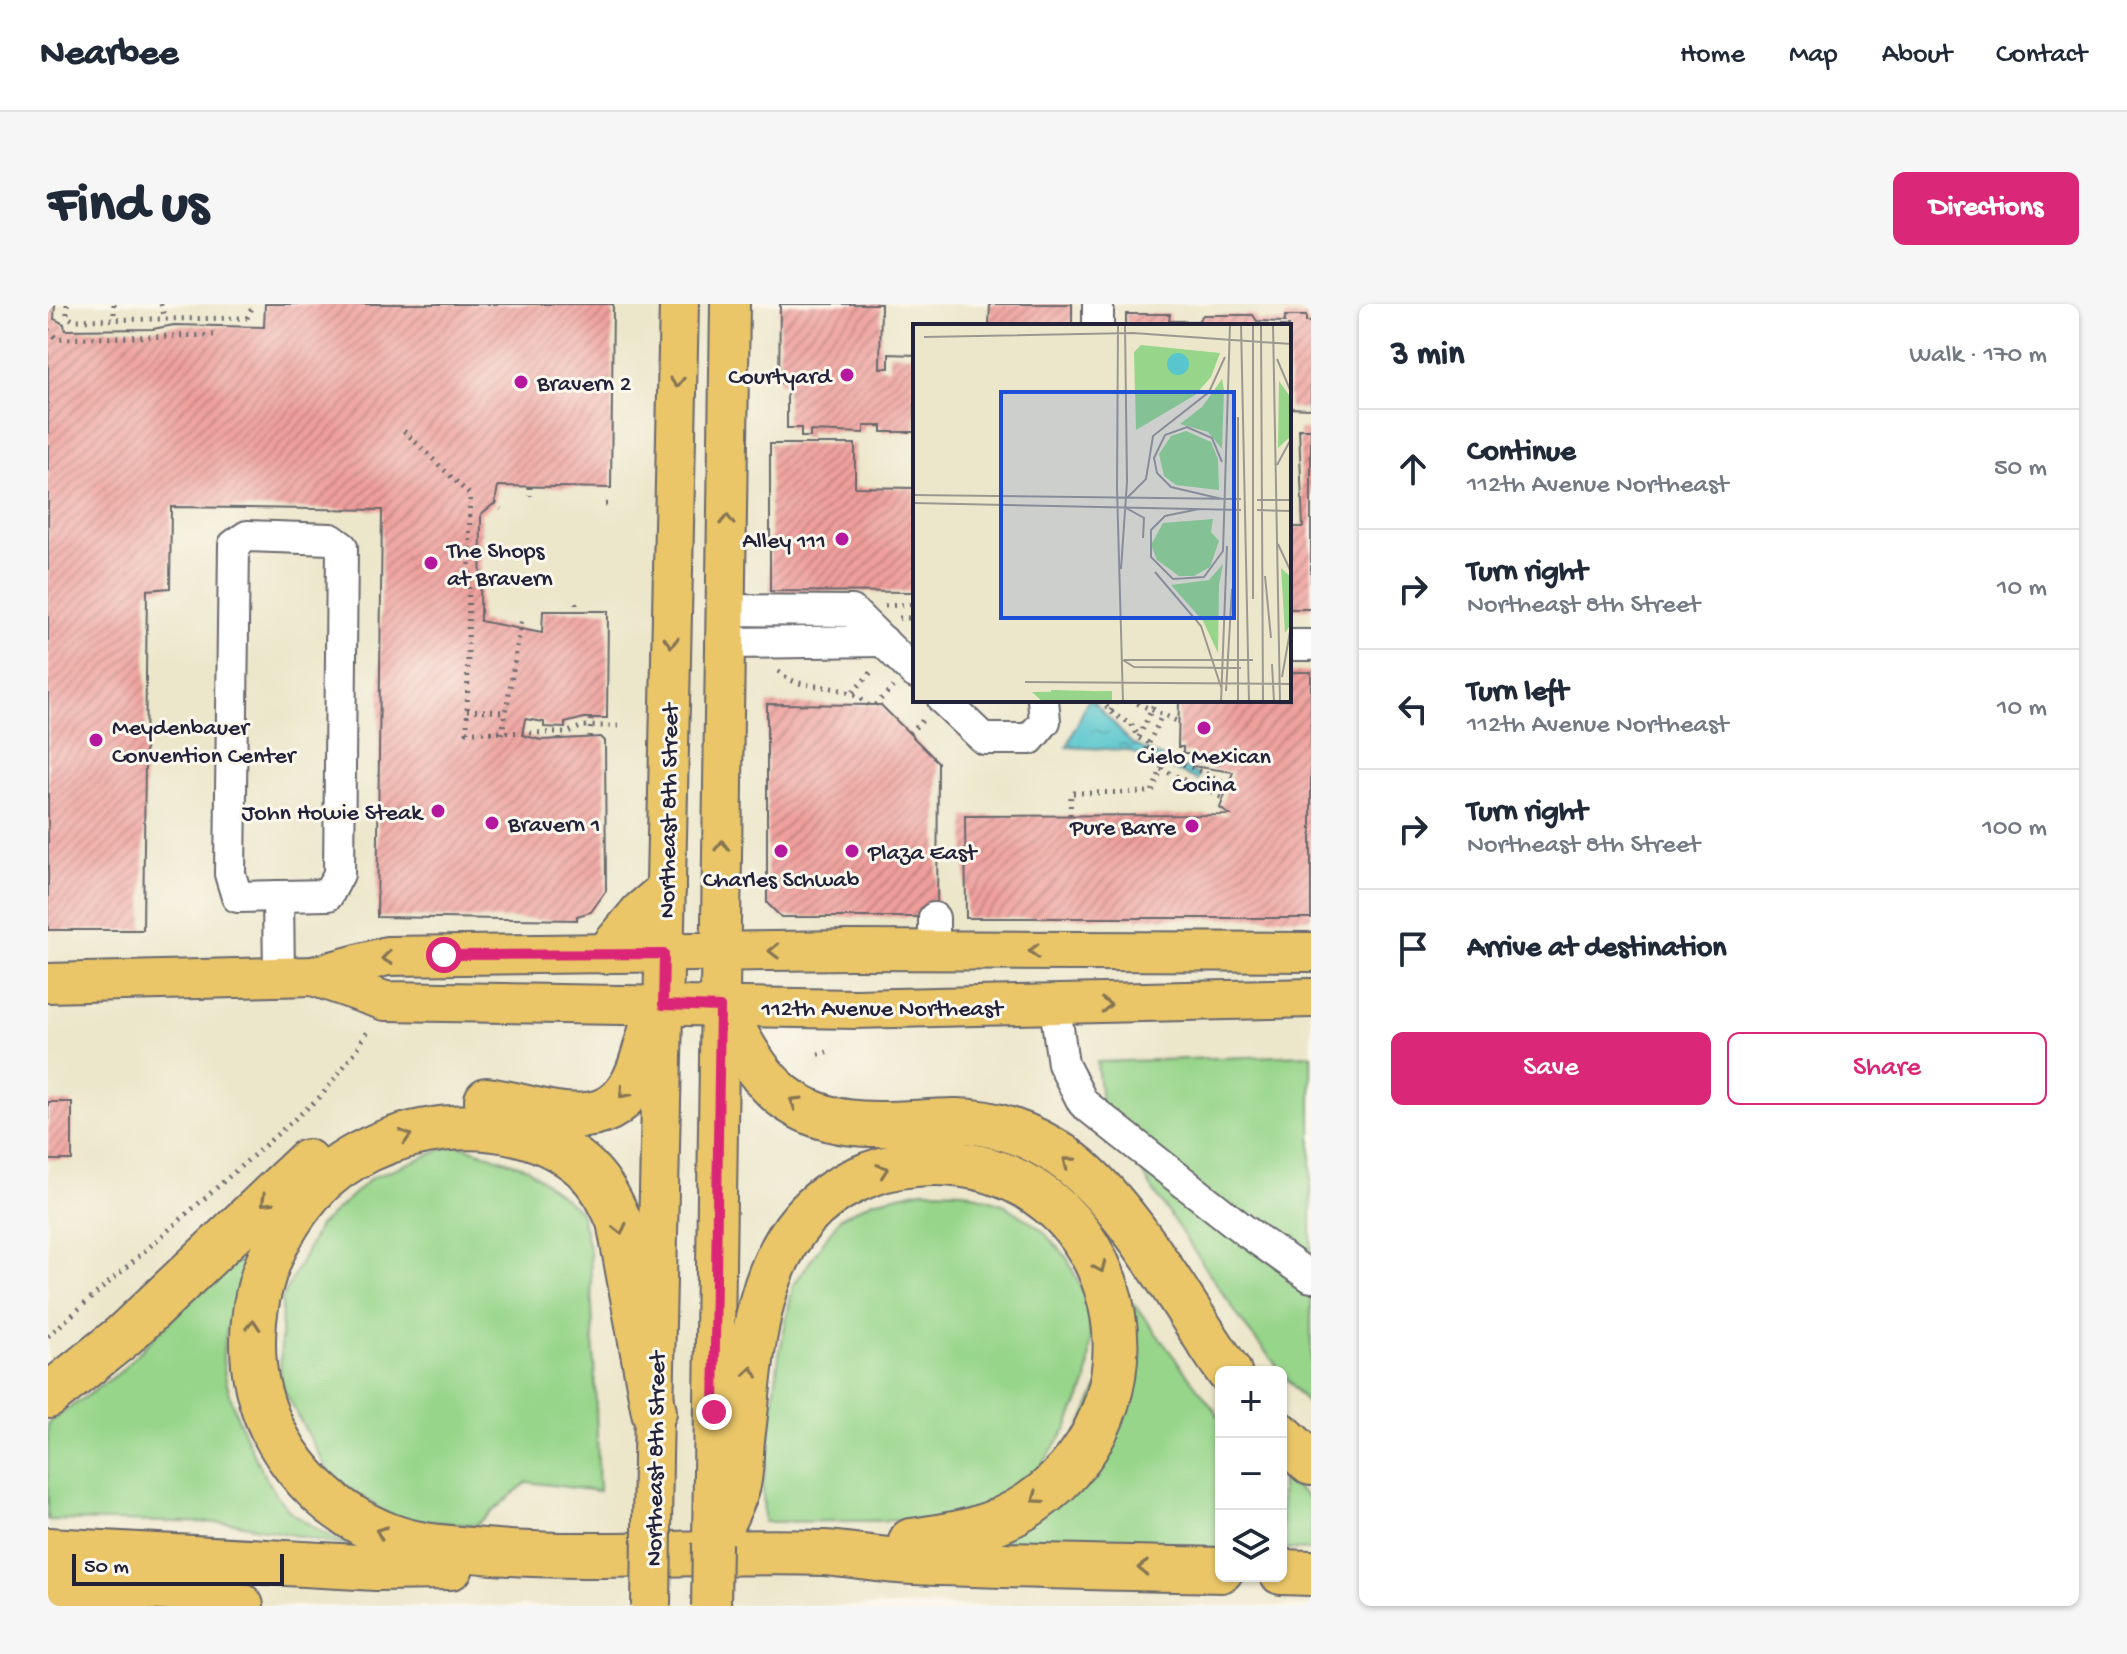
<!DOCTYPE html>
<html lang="en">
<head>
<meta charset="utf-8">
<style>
  :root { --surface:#fff; --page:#f6f6f7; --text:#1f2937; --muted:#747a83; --line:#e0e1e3; --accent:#db2777 }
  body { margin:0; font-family:"Gochi Hand",sans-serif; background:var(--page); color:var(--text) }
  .controls { position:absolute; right:24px; bottom:24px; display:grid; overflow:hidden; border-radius:12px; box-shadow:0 2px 6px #0004 }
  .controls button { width:72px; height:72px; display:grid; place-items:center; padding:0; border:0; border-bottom:2px solid var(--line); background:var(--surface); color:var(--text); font:40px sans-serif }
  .scale { position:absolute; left:24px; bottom:20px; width:212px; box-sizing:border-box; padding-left:8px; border:4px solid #22223b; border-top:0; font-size:22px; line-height:28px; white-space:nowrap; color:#22223b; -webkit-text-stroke:6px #fbf7ec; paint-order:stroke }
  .stop { position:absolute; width:24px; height:24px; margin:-18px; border:6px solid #db2777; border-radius:50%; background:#fff }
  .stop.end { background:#db2777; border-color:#fff; box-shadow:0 2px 8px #0008 }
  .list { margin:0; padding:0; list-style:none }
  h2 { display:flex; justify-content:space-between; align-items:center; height:104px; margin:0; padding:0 32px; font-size:34px }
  h2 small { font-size:26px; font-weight:400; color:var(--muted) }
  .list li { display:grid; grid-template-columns:52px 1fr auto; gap:24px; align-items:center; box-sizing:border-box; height:120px; padding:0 32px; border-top:2px solid var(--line) }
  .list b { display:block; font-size:30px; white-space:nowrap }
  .list p { margin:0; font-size:26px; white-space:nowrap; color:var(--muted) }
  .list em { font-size:26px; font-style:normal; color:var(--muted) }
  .actions { display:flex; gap:16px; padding:24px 32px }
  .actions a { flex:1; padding:18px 0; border:2px solid var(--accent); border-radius:12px; text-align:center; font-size:28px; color:var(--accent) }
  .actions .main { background:var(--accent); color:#fff }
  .icon { flex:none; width:44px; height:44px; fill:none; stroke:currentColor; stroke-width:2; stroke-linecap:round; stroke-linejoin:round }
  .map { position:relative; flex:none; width:1263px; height:1302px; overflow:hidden; border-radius:12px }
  header { display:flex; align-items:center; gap:48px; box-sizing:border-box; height:112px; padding:0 40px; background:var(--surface); border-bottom:2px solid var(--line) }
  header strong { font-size:38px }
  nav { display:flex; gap:44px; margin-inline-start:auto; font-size:28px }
  .intro { display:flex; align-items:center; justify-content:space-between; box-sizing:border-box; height:192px; padding:0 48px }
  h1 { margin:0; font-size:56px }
  .button { padding:20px 36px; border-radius:12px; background:var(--accent); color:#fff; font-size:28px; font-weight:700 }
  main { display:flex; gap:48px; padding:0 48px }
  aside { flex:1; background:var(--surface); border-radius:12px; box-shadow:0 2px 6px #0004 }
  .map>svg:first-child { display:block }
</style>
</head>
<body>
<header>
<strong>Nearbee</strong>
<nav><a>Home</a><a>Map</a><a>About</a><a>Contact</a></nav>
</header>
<div class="intro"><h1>Find us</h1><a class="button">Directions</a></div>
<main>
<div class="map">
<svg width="1263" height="1302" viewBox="0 0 1263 1302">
  <defs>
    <pattern id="water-ripples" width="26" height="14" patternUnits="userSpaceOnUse" patternTransform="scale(2)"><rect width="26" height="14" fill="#59c6cd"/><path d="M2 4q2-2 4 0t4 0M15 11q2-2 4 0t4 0" fill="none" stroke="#49a0a8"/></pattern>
    <pattern id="building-hatch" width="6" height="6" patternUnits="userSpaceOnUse" patternTransform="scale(2)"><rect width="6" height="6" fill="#ef9f9b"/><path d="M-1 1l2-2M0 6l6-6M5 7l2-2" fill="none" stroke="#c18180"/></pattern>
  </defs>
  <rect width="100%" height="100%" fill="#fbf7ec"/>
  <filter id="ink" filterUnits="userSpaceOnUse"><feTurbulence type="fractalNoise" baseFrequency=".0125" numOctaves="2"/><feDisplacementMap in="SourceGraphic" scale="16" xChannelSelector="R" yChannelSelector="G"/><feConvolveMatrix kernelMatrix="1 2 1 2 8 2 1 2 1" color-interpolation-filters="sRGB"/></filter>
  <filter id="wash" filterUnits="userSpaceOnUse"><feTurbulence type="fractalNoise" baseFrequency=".006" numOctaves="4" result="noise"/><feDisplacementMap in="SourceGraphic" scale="32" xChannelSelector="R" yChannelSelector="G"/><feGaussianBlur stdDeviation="1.8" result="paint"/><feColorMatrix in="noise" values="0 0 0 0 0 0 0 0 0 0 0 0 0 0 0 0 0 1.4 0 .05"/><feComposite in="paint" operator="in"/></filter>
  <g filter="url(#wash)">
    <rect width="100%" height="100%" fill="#ece6ca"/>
    <g fill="#97d58a" stroke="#5c7c62" stroke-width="2">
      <path d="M1263 751V1104L1199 1025 1103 883 1053 798 1049 758Z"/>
      <path d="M408 840 479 864 532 907 542 948 551 1187 479 1178 428 1221 348 1215 282 1171 232 1079 234 995 271 922 323 874Z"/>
      <path d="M874 886 916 887 957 901 994 926 1019 954 1039 996 1043 1036 1039 1078 1019 1124 984 1176 923 1207 890 1216 716 1218 715 1182 731 1052 745 982 792 914 825 897Z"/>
      <path d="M183 954 202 966C191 992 177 1021 175 1049 172 1084 215 1182 241 1206 257 1220 280 1231 299 1242L186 1219 0 1216V1119L71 1069Z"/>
      <path d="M1086 1000 1173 1115V1244L947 1237 995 1209Z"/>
      <path d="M1233 1173 1263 1196V1246L1233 1245Z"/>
    </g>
    <path fill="url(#water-ripples)" stroke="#3e7484" stroke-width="2" d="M1040 396H1044L1083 439 1152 471 1150 476 1079 446 1019 443Z"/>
    <g id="blocks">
      <g fill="url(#building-hatch)">
        <path d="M0 0H7L6 15 16 20 17 26 105 25 126 21 216 23 217 0H565L563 184 450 182 447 199 433 210 432 317 494 329 495 307H560L559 414H536L517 419V424L496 423V418L477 415 474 431 493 436 553 433 557 437 558 587 543 608 529 612V616L329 613 334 206 123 203 122 284 99 286 95 626H0Z"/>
        <path d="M732 0H833L832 64H841V50L867 51V128H834V122H816V129L762 127V133H753V124H739V79H731Z"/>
        <path d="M942 0H1024V22H941Z"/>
        <path d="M1078 10H1122L1121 17H1150L1155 11H1205L1209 17 1237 18V12H1258V18H1263V105L1241 104V22H1078Z"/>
        <path d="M1251 125H1263V305H1241V223H1255Z"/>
        <path d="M722 140H807V183L867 184V288L722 287Z"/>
        <path d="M1241 368H1263V614H918L917 512 1182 511 1172 504 1185 468 1144 462V449H1135V443H1130L1131 396H1241Z"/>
        <path d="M719 400 833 401 890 458 889 613H733L719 599Z"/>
        <rect x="0" y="798" width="24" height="58"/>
      </g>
    </g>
  </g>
  <g filter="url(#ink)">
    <use href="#blocks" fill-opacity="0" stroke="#69676d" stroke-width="2"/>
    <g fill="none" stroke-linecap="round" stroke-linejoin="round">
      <g stroke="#69676d" stroke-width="34">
        <g id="minor">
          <path d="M1050 22V0"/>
          <path d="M199 232 283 235 294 243 291 570 280 591 189 593 182 570 186 241Z"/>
          <path d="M677 306 804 307 867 369"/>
          <path d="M677 339 835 337"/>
          <path d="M1241 341H1263"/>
          <path d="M895 396 936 435H982L997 417 995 396"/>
          <path d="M230 592 231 673"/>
          <path d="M886 647V614"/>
          <path d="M1007 702 1015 760 1035 799 1196 926 1263 973"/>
        </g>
      </g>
      <g stroke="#69676d" stroke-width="42">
        <g id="major">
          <path d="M556 650 592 607 618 585"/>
          <path d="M265 672 337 697 807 705 1263 694"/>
          <path d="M0 679 265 672 339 652 803 646 1263 648"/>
          <path d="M605 1153 631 0"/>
          <path d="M664 1237 682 0"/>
        </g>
      </g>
      <g stroke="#69676d" stroke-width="48">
        <g id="highway">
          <path d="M672 703C691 733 706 769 735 792 788 832 845 818 905 817 943 816 984 831 1014 852 1081 898 1134 1002 1181 1068"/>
          <path d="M439 796C488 802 556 837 586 777 599 752 599 725 615 701"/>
          <path d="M0 1092 75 1032 259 858"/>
          <path d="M606 1108 571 917C562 896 553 879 536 863 462 798 325 817 262 889 220 939 200 995 206 1061 214 1135 265 1199 332 1228 365 1243 400 1244 435 1247 549 1257 662 1245 776 1249 805 1251 835 1257 865 1258 967 1262 1070 1264 1173 1266"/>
          <path d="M1233 1131 1263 1159"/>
          <path d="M664 1239C672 1221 683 1203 689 1184 694 1170 692 1152 694 1136 704 1061 703 974 756 914 783 883 827 863 867 860 1064 842 1141 1091 982 1200 945 1225 906 1231 863 1237"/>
          <path d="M0 1246 328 1264 403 1263"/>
          <path d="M1233 1268 1263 1269"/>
          <path d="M0 1280 147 1285 193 1302"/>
        </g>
      </g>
      <g stroke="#69676d" stroke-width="5" stroke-dasharray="2 6" stroke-linecap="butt">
        <path d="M19 0V12L25 16 199 14"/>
        <path d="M66 0V16"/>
        <path d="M113 0 117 15"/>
        <path d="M199 14 206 0"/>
        <path d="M0 26 9 35 166 31"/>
        <path d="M356 127 422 191 419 428 518 429 535 422H570"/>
        <path d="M482 183V192"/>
        <path d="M447 199 453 205"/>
        <path d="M557 200H565"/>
        <path d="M528 299V307"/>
        <path d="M837 302 867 300"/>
        <path d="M432 307H439"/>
        <path d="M851 314H867"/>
        <path d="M731 367C752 391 791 373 820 401"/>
        <path d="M805 388 826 365"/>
        <path d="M1053 396 1066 411 1083 419 1091 434 1101 439 1099 444 1181 480"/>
        <path d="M1082 396 1131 418"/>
        <path d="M827 401 845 383"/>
        <path d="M419 406 458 408"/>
        <path d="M1063 407 1069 396"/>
        <path d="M861 429 875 416"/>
        <path d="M454 430 474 314"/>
        <path d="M542 433 543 414"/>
        <path d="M1091 433 1108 396"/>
        <path d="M1101 439 1114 411"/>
        <path d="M1113 465 1175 494"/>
        <path d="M1022 511 1023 489 1104 488 1118 453"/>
        <path d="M770 751 779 748"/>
        <path d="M0 1032 274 791 310 744 321 724"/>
      </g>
      <use href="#minor" stroke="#fff" stroke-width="30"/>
      <use href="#major" stroke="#eac669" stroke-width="38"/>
      <use href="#highway" stroke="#eac669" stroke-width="44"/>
      <g stroke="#69676d" stroke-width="42" stroke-linecap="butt">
        <g id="major-bridge">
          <path d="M603 1302 605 1153"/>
          <path d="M663 1302 664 1239"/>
        </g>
      </g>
      <use href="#major-bridge" stroke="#eac669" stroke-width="38"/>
    </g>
    <defs><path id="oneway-chevron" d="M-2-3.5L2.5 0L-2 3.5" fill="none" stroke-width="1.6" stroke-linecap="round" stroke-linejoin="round" transform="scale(2)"/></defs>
    <g stroke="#867452">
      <use href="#oneway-chevron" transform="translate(629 78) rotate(91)"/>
      <use href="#oneway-chevron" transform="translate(679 216) rotate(-89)"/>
      <use href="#oneway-chevron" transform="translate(623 338) rotate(91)"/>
      <use href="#oneway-chevron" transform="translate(674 542) rotate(-89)"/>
      <use href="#oneway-chevron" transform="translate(726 647) rotate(179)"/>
      <use href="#oneway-chevron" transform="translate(986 647) rotate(-180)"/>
      <use href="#oneway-chevron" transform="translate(339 654) rotate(172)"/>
      <use href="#oneway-chevron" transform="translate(1058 701) rotate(-2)"/>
      <use href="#oneway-chevron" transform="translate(576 789) rotate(132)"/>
      <use href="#oneway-chevron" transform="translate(747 798) rotate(-149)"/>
      <use href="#oneway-chevron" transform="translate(358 832) rotate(-16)"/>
      <use href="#oneway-chevron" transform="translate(1020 858) rotate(-141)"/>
      <use href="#oneway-chevron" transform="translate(835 866) rotate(-19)"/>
      <use href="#oneway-chevron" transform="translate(218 897) rotate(137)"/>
      <use href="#oneway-chevron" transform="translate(572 925) rotate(77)"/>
      <use href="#oneway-chevron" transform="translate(1052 963) rotate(66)"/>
      <use href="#oneway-chevron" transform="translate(205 1021) rotate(-86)"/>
      <use href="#oneway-chevron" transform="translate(703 1068) rotate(-82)"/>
      <use href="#oneway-chevron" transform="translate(989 1194) rotate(144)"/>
      <use href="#oneway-chevron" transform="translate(333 1228) rotate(-158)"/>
      <use href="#oneway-chevron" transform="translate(1095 1264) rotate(-178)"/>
    </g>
  </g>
  <g fill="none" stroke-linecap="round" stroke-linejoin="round" filter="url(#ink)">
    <path stroke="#db2777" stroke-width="10" d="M396 651 616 650 615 701 672 703 666 1108"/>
  </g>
  <g fill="#b5179e" stroke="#fbf7ec" stroke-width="3">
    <circle cx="799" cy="71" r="8"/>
    <circle cx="473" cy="78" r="8"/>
    <circle cx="794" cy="235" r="8"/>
    <circle cx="383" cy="259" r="8"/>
    <circle cx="1156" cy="424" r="8"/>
    <circle cx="48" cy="436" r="8"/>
    <circle cx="390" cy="507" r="8"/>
    <circle cx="444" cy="519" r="8"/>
    <circle cx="1144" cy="522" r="8"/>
    <circle cx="733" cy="547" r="8"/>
    <circle cx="804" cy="547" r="8"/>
  </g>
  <g text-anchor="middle" stroke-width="6" stroke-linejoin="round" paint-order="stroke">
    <g font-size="24" fill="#22223b" stroke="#fbf7ec" text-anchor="start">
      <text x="783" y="79" text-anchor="end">Courtyard</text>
      <text x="489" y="86">Bravern 2</text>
      <text x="778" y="243" text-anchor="end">Alley 111</text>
      <text x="399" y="253">The Shops<tspan x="399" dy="28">at Bravern</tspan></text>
      <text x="64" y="430">Meydenbauer<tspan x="64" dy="28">Convention Center</tspan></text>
      <text x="1156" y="459" text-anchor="middle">Cielo Mexican<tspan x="1156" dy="28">Cocina</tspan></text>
      <text x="374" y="515" text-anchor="end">John Howie Steak</text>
      <text x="460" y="527">Bravern 1</text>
      <text x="1128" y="530" text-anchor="end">Pure Barre</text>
      <text x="820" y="555">Plaza East</text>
      <text x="733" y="582" text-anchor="middle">Charles Schwab</text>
    </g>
    <g font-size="24" fill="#22223b" stroke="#fbf7ec">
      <text transform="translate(619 507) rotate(-89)" y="8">Northeast 8th Street</text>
      <text x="834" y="711">112th Avenue Northeast</text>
      <text transform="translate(606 1155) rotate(-89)" y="8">Northeast 8th Street</text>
    </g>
  </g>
  <g transform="translate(865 20)">
    <rect width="378" height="378" fill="#ece6ca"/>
    <path d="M228 21 307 29 298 53 282 71 223 106 221 28ZM309 55 311 66 309 125 295 108 267 100 289 83ZM366 57 378 74V112L365 124ZM273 107 298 118 305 135 306 166 263 161 251 152 246 130 258 112ZM300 195 298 208 306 217 297 243 281 252H266L244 236 238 221 250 199ZM310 240 306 261 305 329 290 297 258 261 296 256ZM368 244 378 253V300L372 309ZM199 367V378H130L119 368Z" fill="#97d58a"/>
    <path d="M138 366 181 367V378H138Z" fill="#97d58a"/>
    <path d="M254 40a11 11 0 1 1 22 0a11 11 0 1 1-22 0Z" fill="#59c6cd"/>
    <path fill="none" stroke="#9b9891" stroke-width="2" d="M205 0 204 164 210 378M328 0 336 378M348 0 350 378M360 0 367 378M11 13 220 9 378 20M364 35 378 68M325 93V378M309 138 299 114 274 103 252 111 241 134 244 149 258 163 309 175M364 141 378 115M0 171 328 175M214 174 233 155 240 112 296 68 312 33M344 176H378M0 179 328 186M213 184 231 194 230 214M286 185 252 192 238 206V233L260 255 291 253 310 227 317 0M344 186 378 187M365 220 378 248M208 245 214 158 212 0M242 248 288 302 308 363M352 252 358 314M340 275V0M210 336 221 343 328 344M211 336H340M359 340 361 378M369 353 378 302M112 358 378 360M313 367 319 265M308 378 314 222"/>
    <path fill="#1d4ed8" fill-opacity="0.15" stroke="#1d4ed8" stroke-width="4" d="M88 68H321V294H88Z"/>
    <rect width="378" height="378" fill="none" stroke="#22223b" stroke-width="4"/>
  </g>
</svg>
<div class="controls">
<button>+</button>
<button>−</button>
<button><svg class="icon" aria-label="layers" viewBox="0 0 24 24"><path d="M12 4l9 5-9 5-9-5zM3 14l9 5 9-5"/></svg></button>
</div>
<div class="scale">50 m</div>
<div class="stop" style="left:396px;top:651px"></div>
<div class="stop end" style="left:666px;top:1108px"></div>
</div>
<aside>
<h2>3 min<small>Walk · 170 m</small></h2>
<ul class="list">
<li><svg class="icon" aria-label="ahead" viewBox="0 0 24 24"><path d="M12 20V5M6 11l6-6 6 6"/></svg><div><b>Continue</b><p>112th Avenue Northeast</p></div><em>50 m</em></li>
<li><svg class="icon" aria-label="right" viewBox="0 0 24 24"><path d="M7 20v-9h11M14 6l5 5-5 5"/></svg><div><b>Turn right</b><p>Northeast 8th Street</p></div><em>10 m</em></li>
<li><svg class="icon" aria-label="left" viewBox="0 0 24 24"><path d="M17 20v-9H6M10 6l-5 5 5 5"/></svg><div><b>Turn left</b><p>112th Avenue Northeast</p></div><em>10 m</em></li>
<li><svg class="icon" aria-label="right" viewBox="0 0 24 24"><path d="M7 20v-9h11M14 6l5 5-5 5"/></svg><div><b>Turn right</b><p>Northeast 8th Street</p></div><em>100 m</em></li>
<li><svg class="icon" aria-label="arrive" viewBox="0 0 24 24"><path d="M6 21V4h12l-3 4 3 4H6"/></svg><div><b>Arrive at destination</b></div></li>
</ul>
<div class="actions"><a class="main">Save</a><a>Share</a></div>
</aside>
</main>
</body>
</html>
